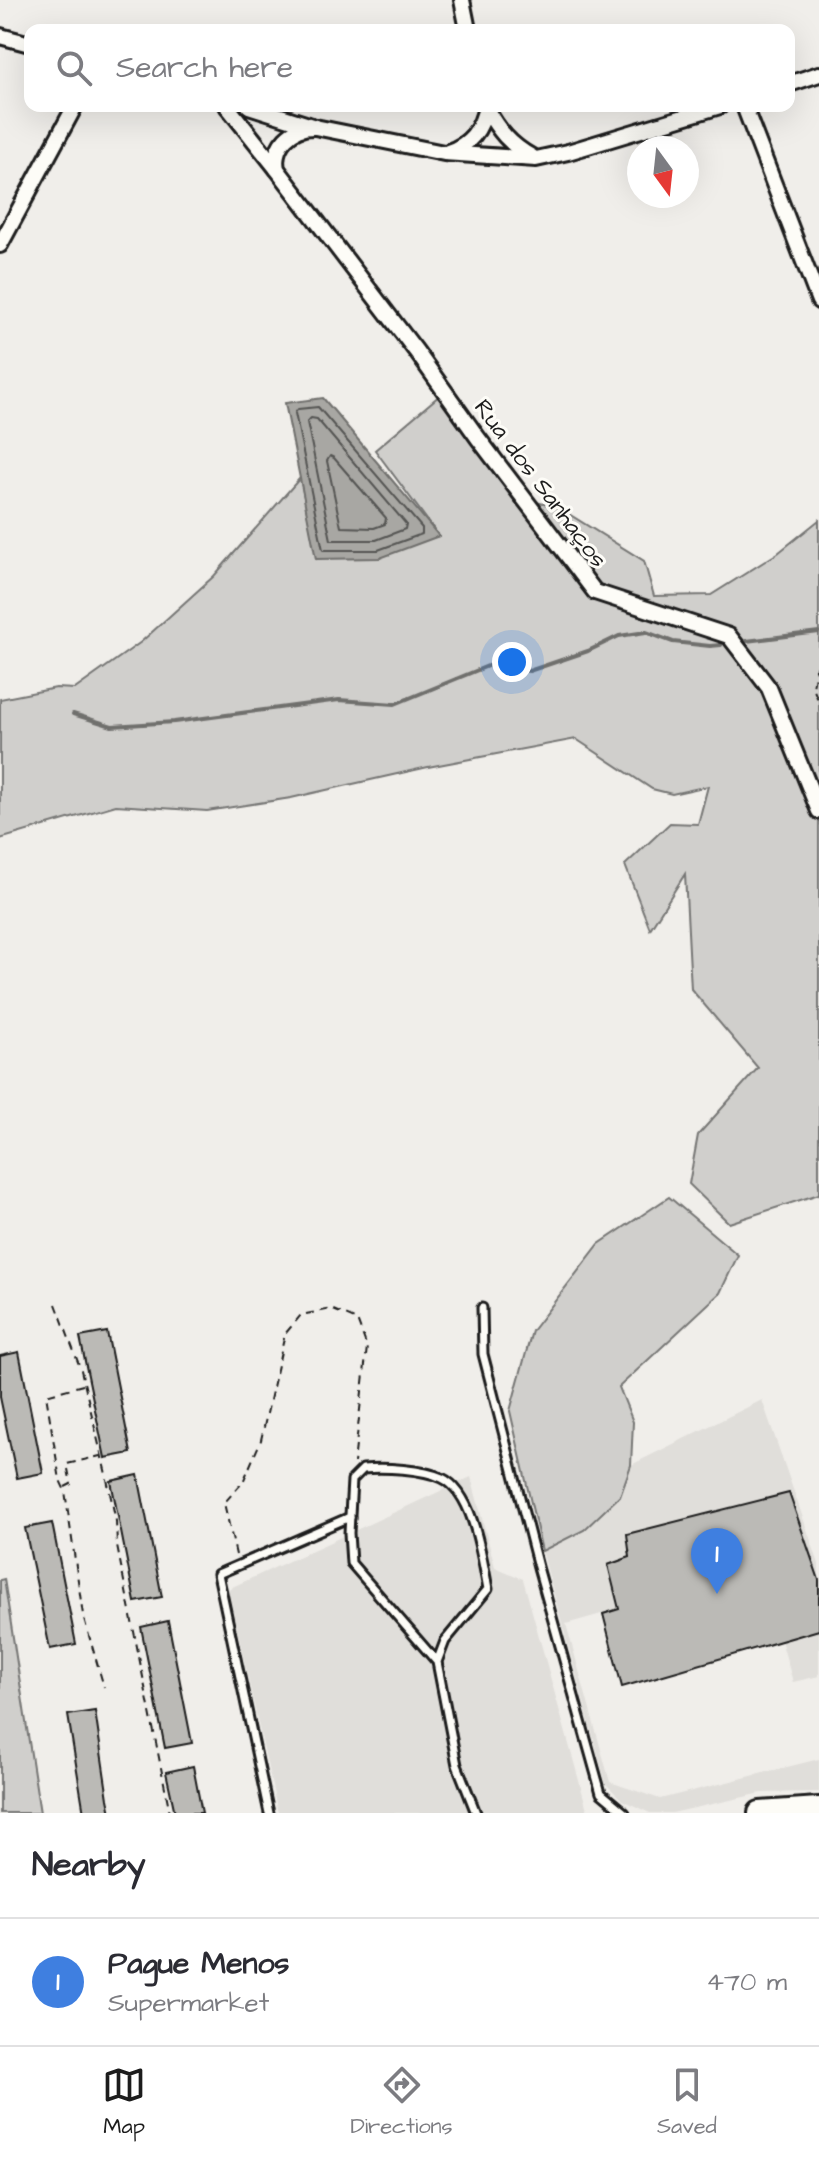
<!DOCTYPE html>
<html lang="en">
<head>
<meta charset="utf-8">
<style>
  :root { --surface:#fff; --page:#f7f7f7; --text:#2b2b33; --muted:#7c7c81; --line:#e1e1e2; --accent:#1c1c1c }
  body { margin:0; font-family:"Architects Daughter",sans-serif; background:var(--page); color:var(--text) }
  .compass { position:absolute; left:627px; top:136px; width:72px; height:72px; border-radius:50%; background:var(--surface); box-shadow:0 8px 32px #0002; rotate:165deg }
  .you { position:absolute; left:512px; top:662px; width:28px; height:28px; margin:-20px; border:6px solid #fff; border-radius:50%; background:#1a73e8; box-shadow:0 0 0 12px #1a73e833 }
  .badge { display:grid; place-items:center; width:52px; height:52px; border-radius:50%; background:var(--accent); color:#fff; font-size:26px; font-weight:700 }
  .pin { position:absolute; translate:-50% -66px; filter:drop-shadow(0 2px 4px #0008) }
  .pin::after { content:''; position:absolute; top:42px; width:28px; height:24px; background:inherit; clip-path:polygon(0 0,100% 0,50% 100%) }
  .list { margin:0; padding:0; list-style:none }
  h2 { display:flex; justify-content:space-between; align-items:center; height:104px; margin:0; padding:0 32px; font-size:34px }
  h2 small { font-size:26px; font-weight:400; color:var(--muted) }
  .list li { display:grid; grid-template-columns:52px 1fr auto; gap:24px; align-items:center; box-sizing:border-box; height:128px; padding:0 32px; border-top:2px solid var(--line) }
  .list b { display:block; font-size:30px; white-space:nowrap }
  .list p { margin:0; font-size:26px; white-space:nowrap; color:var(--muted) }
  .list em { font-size:26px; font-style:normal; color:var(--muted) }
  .icon { flex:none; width:44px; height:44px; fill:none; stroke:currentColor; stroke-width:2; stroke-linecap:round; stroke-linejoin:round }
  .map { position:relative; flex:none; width:819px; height:1813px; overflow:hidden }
  .search { position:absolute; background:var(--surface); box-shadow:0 8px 32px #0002; left:24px; right:24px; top:24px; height:88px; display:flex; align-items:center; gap:20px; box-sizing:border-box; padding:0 28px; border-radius:16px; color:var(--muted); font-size:30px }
  .sheet { height:232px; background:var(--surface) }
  nav { display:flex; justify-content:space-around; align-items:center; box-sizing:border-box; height:112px; border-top:2px solid var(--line); background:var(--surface); font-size:22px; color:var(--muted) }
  nav a { display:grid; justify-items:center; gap:4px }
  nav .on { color:var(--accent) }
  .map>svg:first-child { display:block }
</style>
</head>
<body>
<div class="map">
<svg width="819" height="1813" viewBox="0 0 819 1813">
  <rect width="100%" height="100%" fill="#f0eeea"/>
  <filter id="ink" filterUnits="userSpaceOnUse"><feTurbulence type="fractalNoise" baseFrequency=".0125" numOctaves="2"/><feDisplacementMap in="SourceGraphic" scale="16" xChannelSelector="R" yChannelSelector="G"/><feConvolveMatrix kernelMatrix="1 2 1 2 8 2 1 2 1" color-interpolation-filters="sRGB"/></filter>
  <g filter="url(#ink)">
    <g fill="#e0deda">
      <path d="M762 1400 819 1564V1580L788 1493 627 1534 630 1557 608 1565 619 1609 566 1624 610 1782 660 1799 819 1759V1792L762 1793 672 1813H650L622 1800 606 1784 542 1551 584 1530 620 1497 631 1465Z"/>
      <path d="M471 1477 495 1567 523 1579 588 1813H278L228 1589Z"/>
      <path d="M819 1630V1676L793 1682 781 1640Z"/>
    </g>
    <g fill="#d0cfcc" stroke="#767674" stroke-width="2">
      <path d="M440 395 517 497 559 508 644 561 654 596 711 595 778 553 819 520V1194L729 1223 689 1184 698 1135 758 1068 691 989 685 874 650 929 625 865 670 823 698 824 708 786 672 794 652 789 576 739 428 767 291 798 207 811 116 805 0 839V699L56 688 75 689 141 642 214 576 300 478 317 559 439 536 375 450Z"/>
      <path d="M669 1197 738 1255 720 1293 619 1387 633 1422 631 1465 620 1496 584 1530 542 1551 510 1411 532 1331 599 1244Z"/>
      <path d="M4 1579 40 1813H0V1580Z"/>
    </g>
    <path fill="#a8a7a3" stroke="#706f6d" stroke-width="2" d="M323 398 439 536 380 558 316 559 285 403Z"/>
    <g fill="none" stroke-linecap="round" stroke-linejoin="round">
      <g stroke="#545452" stroke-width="2">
        <path d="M318 407 422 528V534L378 550H323L295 413 298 409Z"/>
        <path d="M311 418 317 419 406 524 405 529 376 540H331L307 422Z"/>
        <path d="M330 456 334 458 386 518 385 524 374 528 341 527 327 461Z"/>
      </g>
      <g stroke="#706f6d" stroke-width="4">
        <path d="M746 641 819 632"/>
        <path d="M73 714 112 726 174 722 339 700 395 704 490 665 529 671 588 651 619 636 646 632 673 642 710 646 721 645"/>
      </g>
    </g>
    <g fill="#bbbab6" stroke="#1c1c1c" stroke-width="2">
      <path d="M107 1332 131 1453 105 1458 80 1337Z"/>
      <path d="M19 1352 43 1473 17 1478 0 1397V1356Z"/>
      <path d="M138 1475 162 1597 135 1602 111 1481Z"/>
      <path d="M789 1493 819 1580V1630L622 1687 603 1614 619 1609 608 1565 630 1557 627 1534Z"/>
      <path d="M52 1523 76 1644 50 1649 25 1528Z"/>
      <path d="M168 1621 192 1743 165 1748 141 1627Z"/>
      <path d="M95 1711 108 1799 111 1813H84L68 1715Z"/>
      <path d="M193 1766 202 1813H175L166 1772Z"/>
    </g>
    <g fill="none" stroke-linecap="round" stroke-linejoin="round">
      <g stroke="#1c1c1c" stroke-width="13">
        <g id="service">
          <path d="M482 1308 483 1354 538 1567 601 1793 625 1813"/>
          <path d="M437 1662 351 1563 349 1533 352 1480 363 1469C384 1467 423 1469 442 1478 474 1493 482 1558 488 1589L445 1641 437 1662 457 1765 476 1813"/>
          <path d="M269 1813 218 1574 350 1517"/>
        </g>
      </g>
      <g stroke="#1c1c1c" stroke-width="20">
        <g id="minor">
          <path d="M462 0 468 30"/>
          <path d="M0 36 30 44"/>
          <path d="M789 84 819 74"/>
          <path d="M227 106 277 169"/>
          <path d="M249 106 315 127 444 153 536 159 568 152 720 106"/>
          <path d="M744 106 819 301"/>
          <path d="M486 108C498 130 510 145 532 157"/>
          <path d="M315 127C292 126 272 145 277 169L416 351 478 438 595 592 729 636 769 688 819 811"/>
          <path d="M448 152C470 145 482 129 486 106"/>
          <path d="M0 245 75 106"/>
        </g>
      </g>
      <g stroke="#1c1c1c" stroke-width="28">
        <path id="primary" d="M760 1813 819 1809"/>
      </g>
      <g stroke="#1c1c1c" stroke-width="2" stroke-dasharray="8 6" stroke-linecap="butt">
        <path d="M819 665 816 667 813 688 819 702"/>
        <path d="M56 1304 81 1370 105 1470 116 1521 117 1546 170 1813"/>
        <path d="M83 1385 46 1395 60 1480 65 1491 83 1615 104 1687"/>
        <path d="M65 1487 71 1484 67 1464 100 1456"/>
        <path d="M236 1555 224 1503 243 1482 261 1440 285 1334 301 1315 331 1309 357 1320 367 1347 354 1463"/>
      </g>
      <use href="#service" stroke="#fdfcf7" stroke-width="7"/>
      <use href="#minor" stroke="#fdfcf7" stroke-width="14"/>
      <use href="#primary" stroke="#fdfcf7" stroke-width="22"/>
    </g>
  </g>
  <g text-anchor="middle" stroke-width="6" stroke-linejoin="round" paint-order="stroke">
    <g font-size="24" fill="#1c1c1c" stroke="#fdfcf7">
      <text transform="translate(541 483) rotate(53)" y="8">Rua dos Sanhaços</text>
    </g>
  </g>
</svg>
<svg class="compass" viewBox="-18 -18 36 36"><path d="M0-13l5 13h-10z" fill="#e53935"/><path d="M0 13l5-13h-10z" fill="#7c7c81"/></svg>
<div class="you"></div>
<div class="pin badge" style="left:717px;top:1594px;background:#3f7fe0">1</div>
<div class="search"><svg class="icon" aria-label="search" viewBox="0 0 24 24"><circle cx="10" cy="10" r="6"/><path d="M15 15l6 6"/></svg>Search here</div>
</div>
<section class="sheet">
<h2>Nearby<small></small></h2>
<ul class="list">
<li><span class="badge" style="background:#3f7fe0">1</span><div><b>Pague Menos</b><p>Supermarket</p></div><em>470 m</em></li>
</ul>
</section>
<nav>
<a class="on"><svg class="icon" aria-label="map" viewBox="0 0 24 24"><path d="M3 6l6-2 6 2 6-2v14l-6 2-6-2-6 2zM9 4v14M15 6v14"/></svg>Map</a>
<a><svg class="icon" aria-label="directions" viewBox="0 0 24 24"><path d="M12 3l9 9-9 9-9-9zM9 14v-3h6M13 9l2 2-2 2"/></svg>Directions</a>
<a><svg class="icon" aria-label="saved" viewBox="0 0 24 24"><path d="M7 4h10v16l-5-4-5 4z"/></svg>Saved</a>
</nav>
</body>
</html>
